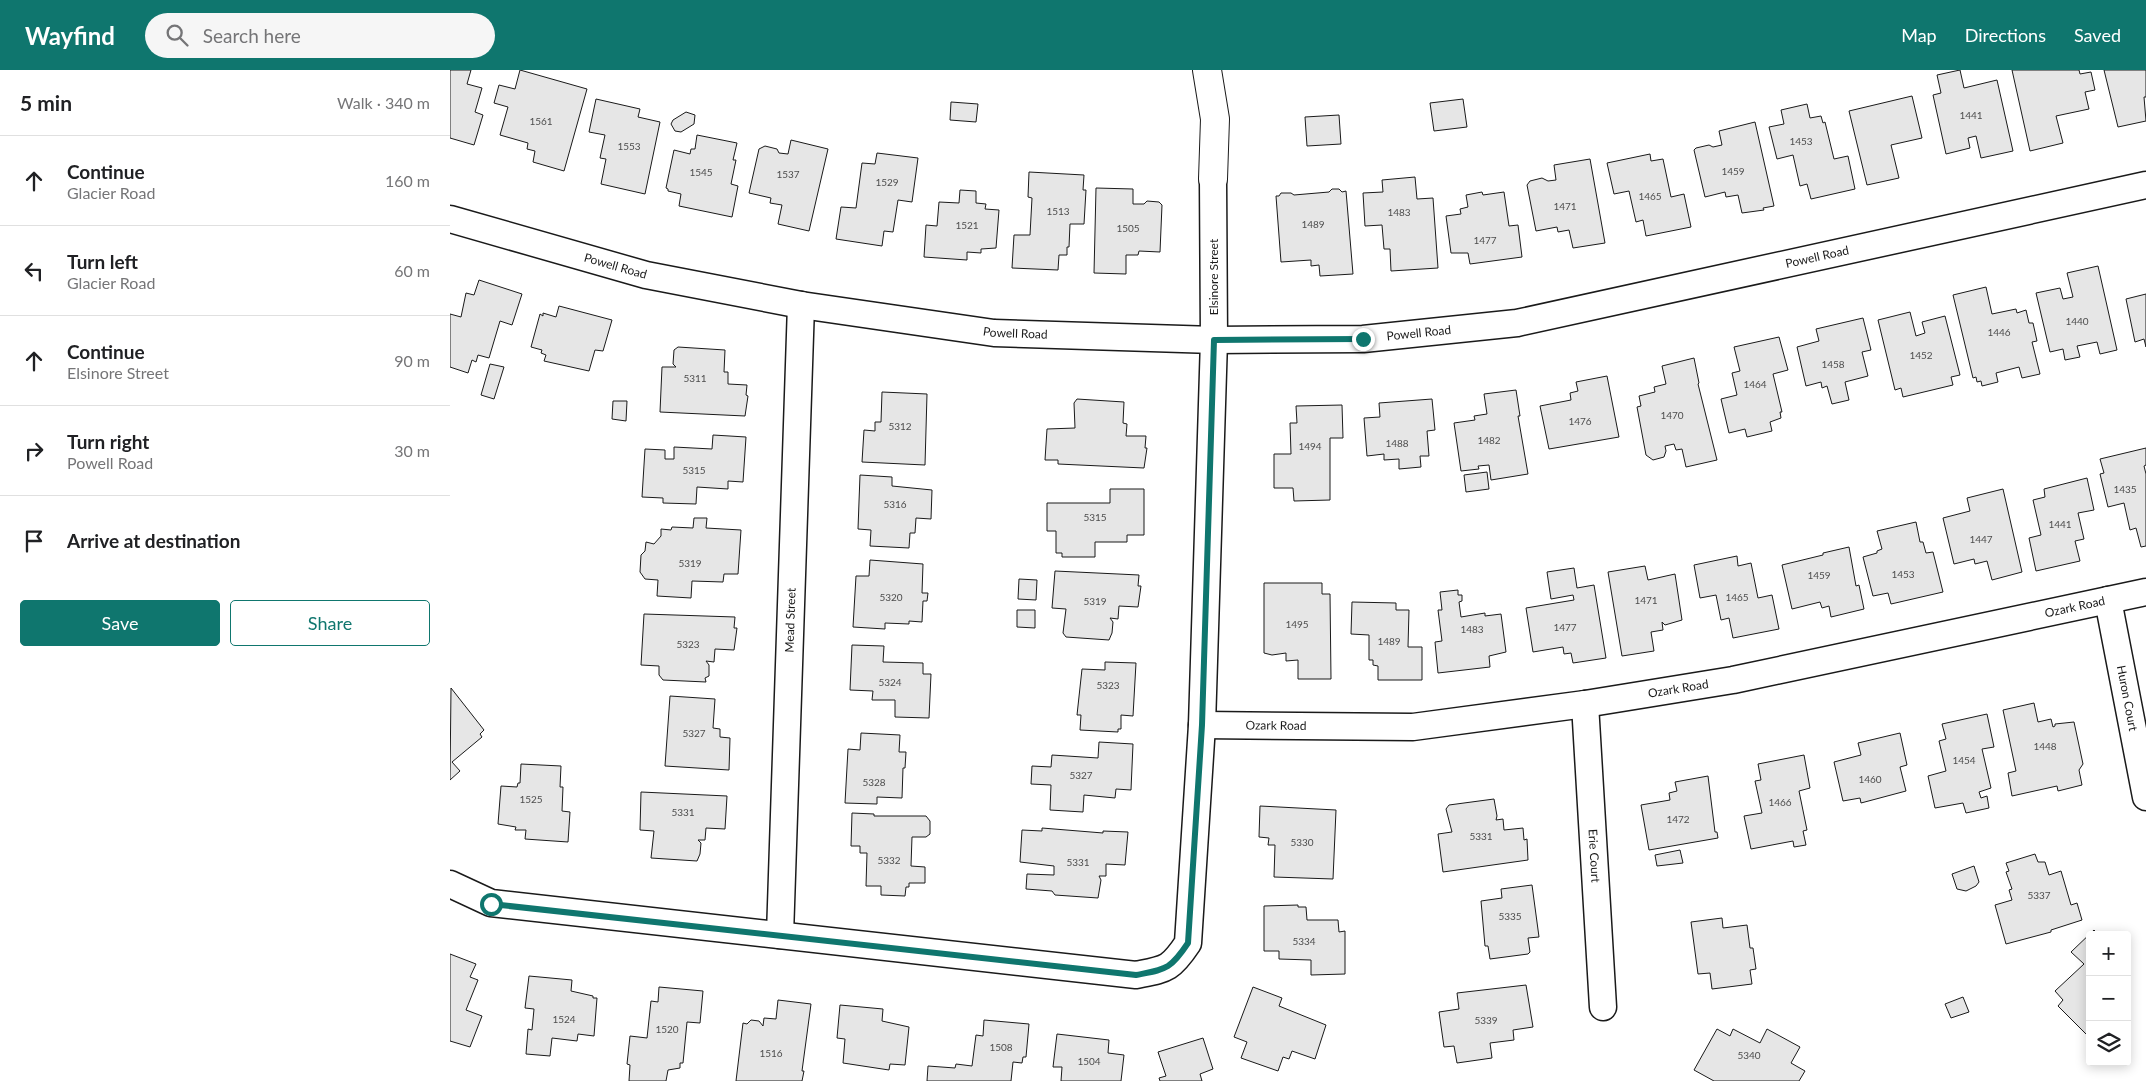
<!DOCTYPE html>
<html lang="en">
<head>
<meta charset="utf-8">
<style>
  :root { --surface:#fff; --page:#f6f6f6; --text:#202124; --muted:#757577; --line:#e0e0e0; --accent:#0f766e }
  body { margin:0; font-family:Lato,sans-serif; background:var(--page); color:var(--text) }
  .controls { position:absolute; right:15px; bottom:15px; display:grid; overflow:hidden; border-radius:5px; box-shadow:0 2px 12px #0003 }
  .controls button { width:45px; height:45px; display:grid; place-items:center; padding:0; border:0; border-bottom:1px solid var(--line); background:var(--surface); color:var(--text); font:25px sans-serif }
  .stop { position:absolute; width:15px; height:15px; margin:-11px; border:4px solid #0f766e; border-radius:50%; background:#fff }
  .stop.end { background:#0f766e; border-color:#fff; box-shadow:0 1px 5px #0008 }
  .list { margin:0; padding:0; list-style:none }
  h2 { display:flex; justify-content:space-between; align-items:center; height:65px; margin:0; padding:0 20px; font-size:21px }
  h2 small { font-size:16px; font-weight:400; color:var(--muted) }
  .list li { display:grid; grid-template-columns:32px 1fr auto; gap:15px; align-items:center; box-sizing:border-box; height:90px; padding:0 20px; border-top:1px solid var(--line) }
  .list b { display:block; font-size:19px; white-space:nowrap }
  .list p { margin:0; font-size:16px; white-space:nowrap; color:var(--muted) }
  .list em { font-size:16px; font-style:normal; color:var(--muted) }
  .actions { display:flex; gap:10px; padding:15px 20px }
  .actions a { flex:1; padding:11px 0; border:1px solid var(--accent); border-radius:5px; text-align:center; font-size:18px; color:var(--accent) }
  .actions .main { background:var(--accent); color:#fff }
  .icon { flex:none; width:28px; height:28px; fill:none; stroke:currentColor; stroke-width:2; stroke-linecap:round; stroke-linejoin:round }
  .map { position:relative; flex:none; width:1696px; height:1011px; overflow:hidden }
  header { display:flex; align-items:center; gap:30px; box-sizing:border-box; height:70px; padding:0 25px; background:var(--accent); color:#fff }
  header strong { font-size:24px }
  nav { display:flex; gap:28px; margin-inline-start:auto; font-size:18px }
  .search { width:350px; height:45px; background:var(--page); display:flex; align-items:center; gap:12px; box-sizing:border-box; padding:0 18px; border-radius:28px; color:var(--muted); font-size:19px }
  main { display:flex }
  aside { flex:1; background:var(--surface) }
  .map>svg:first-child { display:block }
</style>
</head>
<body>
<header>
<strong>Wayfind</strong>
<div class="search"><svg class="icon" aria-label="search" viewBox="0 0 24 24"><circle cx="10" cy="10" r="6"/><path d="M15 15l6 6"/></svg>Search here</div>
<nav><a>Map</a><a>Directions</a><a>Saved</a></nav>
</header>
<main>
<aside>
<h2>5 min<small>Walk · 340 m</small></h2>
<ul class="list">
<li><svg class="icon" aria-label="ahead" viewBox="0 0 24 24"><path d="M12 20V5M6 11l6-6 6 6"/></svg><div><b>Continue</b><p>Glacier Road</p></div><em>160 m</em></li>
<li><svg class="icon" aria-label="left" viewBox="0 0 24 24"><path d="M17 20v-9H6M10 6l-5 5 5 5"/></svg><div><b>Turn left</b><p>Glacier Road</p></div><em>60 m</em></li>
<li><svg class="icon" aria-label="ahead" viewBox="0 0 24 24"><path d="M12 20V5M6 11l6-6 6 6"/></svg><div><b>Continue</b><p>Elsinore Street</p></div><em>90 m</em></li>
<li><svg class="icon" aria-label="right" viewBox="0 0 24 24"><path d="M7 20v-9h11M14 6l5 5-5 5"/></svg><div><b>Turn right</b><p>Powell Road</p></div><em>30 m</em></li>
<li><svg class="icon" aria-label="arrive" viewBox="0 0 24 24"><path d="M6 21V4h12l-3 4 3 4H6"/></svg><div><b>Arrive at destination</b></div></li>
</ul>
<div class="actions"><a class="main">Save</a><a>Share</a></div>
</aside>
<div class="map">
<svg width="1696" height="1011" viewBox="0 0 1696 1011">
  <rect width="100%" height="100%" fill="#fff"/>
  <g fill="#e6e6e6" stroke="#1a1a1a">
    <path d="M0 0H21L17 14 32 18 25 42 33 45 24 75 0 68Z"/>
    <path d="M70 0 137 19 114 101 83 92 85 81 77 79 78 73 50 65 58 37 44 33 49 15 65 19Z"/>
    <path d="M1510 0 1514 18 1547 10 1563 81 1531 88 1526 66 1518 68 1520 78 1496 84 1483 25 1491 23 1487 5Z"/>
    <path d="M1562 0H1629L1630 4 1641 2 1645 20 1635 22 1639 39 1606 46 1613 73 1580 81Z"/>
    <path d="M1654 0H1696V27H1694L1696 51 1668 57Z"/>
    <path d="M1462 26 1472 68 1441 75 1449 108 1417 115 1399 41Z"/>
    <path d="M146 29 190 39 188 47 210 52 195 124 151 114 156 89 150 88 155 65 139 62Z"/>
    <path d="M1013 29 1017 57 984 61 980 33Z"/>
    <path d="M501 32 528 34 526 52 500 50Z"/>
    <path d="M1357 34 1360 48 1371 46 1373 53 1375 52 1384 89 1398 86 1405 119 1361 129 1357 114 1350 116 1343 85 1327 89 1319 57 1334 54 1331 40Z"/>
    <path d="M236 42 245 45 244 54 231 62 225 61 221 54 223 50Z"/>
    <path d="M889 45 891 74 857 76 855 47Z"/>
    <path d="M1305 52 1324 136 1313 138 1314 140 1292 143 1288 125 1276 127 1275 122 1255 127 1244 80 1246 78 1259 75 1263 77 1272 75 1269 61Z"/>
    <path d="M247 65 287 73 283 90H286L281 114 288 116 282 147 229 136 231 124 218 121V119L216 118 224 80 240 84 241 79H245Z"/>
    <path d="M341 70 378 79 359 161 328 154 332 135 320 133 321 128 299 123 309 79 315 76 327 79 329 83 338 84Z"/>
    <path d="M427 83 468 88 462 132 448 130 443 162 434 161 432 176 386 169 391 137 406 138 412 93 425 94Z"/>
    <path d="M1200 84 1201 91 1213 89 1221 127 1234 124 1241 157 1196 166 1193 150 1186 152 1179 121 1164 124 1157 93Z"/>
    <path d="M1140 89 1155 173 1123 178 1119 160 1108 162 1107 157 1086 161 1077 115 1080 111 1092 108 1098 111 1106 110 1104 95Z"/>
    <path d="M579 102 634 105 633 120H636L634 154H620L619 177H617V185H609L608 200 562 198 564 165H580L582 128 578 127Z"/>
    <path d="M965 107 967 129 983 128 988 198 941 201 940 179H934L932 155 915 156 913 123 933 122 932 110Z"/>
    <path d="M646 118 683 119V134H694L697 131 709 132 712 135 710 182 689 181 688 185H676V204L644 203Z"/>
    <path d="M882 119H889L892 122 896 121 903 204 870 206 869 195 861 196V190L831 192 826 126H829L831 123H841L844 125 879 122Z"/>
    <path d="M510 120 526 121V133L536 134 535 139 549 140 546 178 531 179V183L517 182V190L474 187 476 155 487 156 489 132 509 133Z"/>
    <path d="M1032 122 1033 125 1054 122 1059 156 1068 155 1072 187 1020 194 1018 183H1001L996 146 1011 144 1010 139 1018 137 1016 125Z"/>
    <path d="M1648 196 1667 280 1650 284 1647 272 1627 276 1630 287 1615 290 1613 279 1600 282 1586 223 1610 218 1613 229 1623 227 1617 203Z"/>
    <path d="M29 210 72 224 62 255 50 251 39 288 28 285 26 292 22 290 18 303 0 297V244L11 247 16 223 24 225Z"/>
    <path d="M1536 217 1542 244 1566 239 1567 243 1576 240 1579 253H1583L1587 271 1582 272 1590 304 1572 308 1569 297 1546 303 1548 312 1532 316 1531 311 1527 312 1526 307 1523 308 1503 225Z"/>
    <path d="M1696 224V277L1694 269 1685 272 1676 229Z"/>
    <path d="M109 236 162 250 153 281 145 280 139 301 94 291 96 285 91 283 92 280 81 277 90 244 93 246V243L106 247Z"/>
    <path d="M1460 242 1466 266 1475 263 1472 252 1495 246 1510 305 1501 307 1503 315 1453 327 1451 318 1445 320 1428 250Z"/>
    <path d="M1413 248 1421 280 1412 282 1418 306 1395 312 1399 330 1382 334 1377 316 1372 318 1371 312 1356 316 1347 277 1369 271 1366 259Z"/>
    <path d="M1329 267 1338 300 1323 304 1332 342H1330L1331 348 1320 352 1322 361 1297 367 1295 359 1279 363 1271 329 1287 325 1282 303 1290 301 1284 277Z"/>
    <path d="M228 277 275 280 274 302H278V314L297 315 296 325 298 326 295 346 210 342 212 297H226L223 294 224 280Z"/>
    <path d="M1244 288 1249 313 1248 314 1267 390 1236 397 1232 379 1226 380 1224 374 1215 376 1216 381 1214 387 1203 390 1196 385 1187 337 1191 336 1189 326 1205 322 1204 317 1216 314 1212 296Z"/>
    <path d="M40 294 54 297 44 329 31 325Z"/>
    <path d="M1157 306 1169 367 1099 379 1090 336 1121 330 1120 323 1128 321 1126 312Z"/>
    <path d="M1066 320 1070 346H1068L1078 404 1041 410 1039 395 1028 396 1029 399 1011 401 1004 353 1025 350 1024 346 1037 344 1034 324Z"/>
    <path d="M432 322 477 324 475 395 412 392 414 360 425 361V352H431Z"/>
    <path d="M627 329 674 332 673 353 677 354 676 366H696L695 378H697L694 398 608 394V390H595L597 359 625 358 624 333Z"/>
    <path d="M982 329 985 360 977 361 979 386H970L971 397 949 399V389L934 390V384L917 386 914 348 930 347 929 333Z"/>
    <path d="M163 331H177L176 351 162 349Z"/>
    <path d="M892 335 893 368H880V430L844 431 843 418H824V384H841L840 353H847L846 336Z"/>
    <path d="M263 365 296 367 293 412 278 411V419L247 417 246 434 213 433V428L192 427 195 379 215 380V389H224V377L262 379Z"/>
    <path d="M1696 378V395L1694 396 1696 404V476L1691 477 1686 458 1680 460 1674 433 1658 437 1650 404 1654 403 1650 389Z"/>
    <path d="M1037 402 1039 419 1016 422 1014 405Z"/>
    <path d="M410 405 442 407V416L482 420 481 449 466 448 465 463H460L459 478 420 476 421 460 408 459Z"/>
    <path d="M1637 408 1644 440 1628 443 1634 469 1625 471 1630 491 1586 501 1579 468 1591 465 1583 430 1595 427 1594 419Z"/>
    <path d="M660 419H694V465H677V472H645V487H612V483H606V461H597V433H660Z"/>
    <path d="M1553 419 1572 502 1542 510 1537 491 1525 494 1524 489 1504 494 1493 448 1520 441 1517 428Z"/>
    <path d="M244 448H257L256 458 291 460 288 504H274L273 512 242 511 241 528 207 526 208 510 195 509 190 502 191 485 195 481 196 472 204 474 211 466V459L221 460 222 457 243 458Z"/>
    <path d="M1466 452 1470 472H1473L1476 483 1483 482 1493 522 1441 534 1438 523 1423 526 1413 487 1427 483V481L1432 479 1427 461Z"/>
    <path d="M1399 477 1406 516 1409 515 1414 539 1381 547 1379 536 1372 538 1370 532 1342 539 1332 495 1373 485V483Z"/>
    <path d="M1287 486 1288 496 1301 493 1308 528 1322 525 1329 559 1283 568 1279 548 1271 550 1266 525 1250 528 1244 495Z"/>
    <path d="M420 490 473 494 472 523H478L477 531H473L472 552 459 551V554L435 553V559L403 557 406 506H419Z"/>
    <path d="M1195 496 1198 510 1225 504 1232 550 1215 555 1212 552 1213 560 1201 562 1204 581 1172 586 1158 502Z"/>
    <path d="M1124 498 1127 518 1144 515 1156 588 1123 593 1121 583 1114 584 1113 577 1083 582 1076 538 1124 530 1123 525 1101 529 1097 502Z"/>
    <path d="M605 501 689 505 688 516H691L688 537 669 536 668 549 660 548 663 552 662 563 659 570 616 567 613 563 616 539 602 538Z"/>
    <path d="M569 509 587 510 586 530 568 529Z"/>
    <path d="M814 513H872V524H880L881 609H848V590L836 591V583L822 585 814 583Z"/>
    <path d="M1008 520V525H1012V531L1009 532 1011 547 1035 543V546L1051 544 1056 582 1039 586 1040 597 988 603 985 572 992 571 988 540H992L990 522Z"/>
    <path d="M902 532 946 533V540H959L958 577H972V610H928V596L923 595V590H919V565L901 564Z"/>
    <path d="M567 540H585V558L567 557Z"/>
    <path d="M194 544 285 547 284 558H287L284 580 265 579 264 592 256 591 259 595V606L255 608 256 612 213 610 209 605V596L191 595Z"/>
    <path d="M402 575 434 576 433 592 473 593V604H481L479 648 445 647V630H422L423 621 400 620Z"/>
    <path d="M655 592 686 593 683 646 671 645V659H668V662L630 660 631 645H627L632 599 655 600Z"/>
    <path d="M1 618 34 660 30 664 32 667 2 692 10 701 0 710Z"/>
    <path d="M220 626 265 629 263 658 270 659V667L280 668 279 700 215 696Z"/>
    <path d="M1584 633 1588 652 1601 649 1603 657 1605 656V654L1624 652 1633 694 1629 700 1632 715 1608 721 1607 716 1562 726 1558 703 1566 701 1553 640Z"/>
    <path d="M1537 644 1544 677 1532 679 1541 718 1529 722 1531 728 1537 726 1539 738 1516 743 1513 733 1485 738 1478 706 1496 701 1489 671 1496 669 1492 654Z"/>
    <path d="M411 663 450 665 449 682H456L455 698H453L452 728 427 727V734L395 733 398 679 410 680Z"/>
    <path d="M1450 663 1457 695 1450 697 1456 721 1411 733 1410 728 1393 731 1384 692 1411 685 1408 673Z"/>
    <path d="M649 672 683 674 681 720 666 719 665 728 634 725 633 742 600 740 601 715 581 714 582 696 601 697 602 685 648 688Z"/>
    <path d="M1354 685 1360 718 1349 721 1357 760 1353 761 1356 775 1344 777 1343 771 1301 779 1294 746 1312 743 1305 711 1311 710 1308 694Z"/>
    <path d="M71 694 111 696 110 717H113L112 741 120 742 118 772 75 769 76 760H65L66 757 48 754 51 716 67 717 68 713H70Z"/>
    <path d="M1258 706 1265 762H1267L1268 768 1199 780 1191 735 1220 730 1219 723 1227 721 1225 712Z"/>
    <path d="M191 722 277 726 275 759 256 758 255 770H248L251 773 250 784 247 791 201 788 204 761 190 760Z"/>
    <path d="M1044 729 1047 746 1046 750 1053 749 1054 760 1073 758 1074 770 1077 769 1078 790 993 802 988 764 1002 762 996 739 999 735Z"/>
    <path d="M810 736 886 740 883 809 824 807 825 775H818L819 768 809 767Z"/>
    <path d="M402 743 424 744V746H476L480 751V764L476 767H462L461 796 475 797V813H459V817H456L455 826 431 825V816H416L417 783H410V776H401Z"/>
    <path d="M592 758 653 763V761L678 762 675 795 656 794V806H649L651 810 648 828 605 825 602 821 576 819 577 804 604 805V796L570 792 572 760 592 761Z"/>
    <path d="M1230 780 1233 793 1207 796 1205 785Z"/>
    <path d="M1585 784 1588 792H1595L1599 805 1611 801 1621 835 1627 833 1632 850 1601 860V862L1556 874 1545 835 1562 830 1559 820 1562 819 1556 802 1559 801 1556 793Z"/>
    <path d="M1524 796 1529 812 1526 816 1516 821 1507 819 1502 804Z"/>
    <path d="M1082 815 1089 867 1078 868 1080 882 1078 884 1040 889 1038 876H1035L1031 831 1052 828 1051 819Z"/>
    <path d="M848 835V837H856L857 850H888L889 862 895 861V904L861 905V890L829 889V881H814V836Z"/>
    <path d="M1272 848 1273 858 1297 855 1300 878H1303L1306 899 1300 900 1302 914 1262 919 1260 903 1248 904 1241 852Z"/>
    <path d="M1644 860 1649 865H1640V962L1637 965 1608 936 1613 930 1605 921 1634 894 1621 882Z"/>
    <path d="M0 884 26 894 20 907 28 910 16 940 32 946 20 977 0 971Z"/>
    <path d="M79 906 122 910 121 921 143 926V928H147L144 966 128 964 127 971 102 968 100 986 76 984 78 959 82 960 84 939 75 938Z"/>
    <path d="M1076 915 1083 957 1063 960 1064 970 1040 973 1042 988 1007 993 1004 976 994 977 989 942 1009 939 1007 923Z"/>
    <path d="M209 917 253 921 250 953 237 952 233 993H230V998L218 1000 216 1011H179L180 995 177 994 180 966 197 968 201 931 208 932Z"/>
    <path d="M803 917 832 928 829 936 876 955 865 989 842 981 839 989 833 987 828 1001 791 988 797 972 784 967Z"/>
    <path d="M1513 927 1519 942 1501 948 1495 934Z"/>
    <path d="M328 930 361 934 352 1001H354L352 1011H286L293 953 297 954 301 950 309 951 313 956 314 948 326 949Z"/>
    <path d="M390 935 433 939 432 951 459 957 455 995 440 994 439 1000 393 993 395 969 387 968Z"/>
    <path d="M534 950 579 954 576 987H573L572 993 563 992 561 1011H477L478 996 505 998 506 994 522 996 526 965 533 966Z"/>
    <path d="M1267 959 1280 966 1283 959 1310 973 1317 959 1350 977 1341 993 1355 1001 1349 1011H1264L1244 1000Z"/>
    <path d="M607 964 659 970 658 983 674 985 671 1011H611L612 997H603Z"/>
    <path d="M753 968 763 999 750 1004 752 1011H710L709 1008 716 1006 708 982Z"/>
  </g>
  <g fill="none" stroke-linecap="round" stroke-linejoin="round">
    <g stroke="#1a1a1a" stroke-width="29">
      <g id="minor">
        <path id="s1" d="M0 149 196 205 351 235 544 263 764 270 913 269 1067 253 1696 115"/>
        <path id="s2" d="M1658 530 1696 727"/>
        <path id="s3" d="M1135 634 1153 937"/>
        <path id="s4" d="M752 655 963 657 1135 634 1283 610 1696 522"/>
        <path d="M0 814 41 833 686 905C716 899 720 900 738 873L752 655 764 270 763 109"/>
        <path id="s5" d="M330 865 351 235"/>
      </g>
    </g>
    <g stroke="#1a1a1a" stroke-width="30">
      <path id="tertiary" d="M757 0 765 49 763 109"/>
    </g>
    <use href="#minor" stroke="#fff" stroke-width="26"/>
    <use href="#tertiary" stroke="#fff" stroke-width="28"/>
  </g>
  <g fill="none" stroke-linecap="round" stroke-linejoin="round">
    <path stroke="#0f766e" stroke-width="6" d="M41 834 686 905C716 899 720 900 738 873L752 655 764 270 913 269"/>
  </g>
  <g text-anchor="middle" stroke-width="4" stroke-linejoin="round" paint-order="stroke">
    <g font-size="10" fill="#4d4d4d">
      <text x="1521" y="49">1441</text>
      <text x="91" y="55">1561</text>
      <text x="1351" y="75">1453</text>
      <text x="179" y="80">1553</text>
      <text x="1283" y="105">1459</text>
      <text x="251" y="106">1545</text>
      <text x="338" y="108">1537</text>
      <text x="437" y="116">1529</text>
      <text x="1200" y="130">1465</text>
      <text x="1115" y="140">1471</text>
      <text x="608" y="145">1513</text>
      <text x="949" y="146">1483</text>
      <text x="863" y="158">1489</text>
      <text x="517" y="159">1521</text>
      <text x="678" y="162">1505</text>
      <text x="1035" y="174">1477</text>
      <text x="1627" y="255">1440</text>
      <text x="1549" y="266">1446</text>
      <text x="1471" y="289">1452</text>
      <text x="1383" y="298">1458</text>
      <text x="245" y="312">5311</text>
      <text x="1305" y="318">1464</text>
      <text x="1222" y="349">1470</text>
      <text x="1130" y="355">1476</text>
      <text x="450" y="360">5312</text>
      <text x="1039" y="374">1482</text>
      <text x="947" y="377">1488</text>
      <text x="860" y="380">1494</text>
      <text x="244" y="404">5315</text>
      <text x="1675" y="423">1435</text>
      <text x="445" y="438">5316</text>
      <text x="645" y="451">5315</text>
      <text x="1610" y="458">1441</text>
      <text x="1531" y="473">1447</text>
      <text x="240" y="497">5319</text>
      <text x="1453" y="508">1453</text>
      <text x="1369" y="509">1459</text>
      <text x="441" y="531">5320</text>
      <text x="1287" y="531">1465</text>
      <text x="1196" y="534">1471</text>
      <text x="645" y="535">5319</text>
      <text x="847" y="558">1495</text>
      <text x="1115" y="561">1477</text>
      <text x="1022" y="563">1483</text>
      <text x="939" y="575">1489</text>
      <text x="238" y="578">5323</text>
      <text x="440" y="616">5324</text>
      <text x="658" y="619">5323</text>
      <text x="244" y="667">5327</text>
      <text x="1595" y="680">1448</text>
      <text x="1514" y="694">1454</text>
      <text x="631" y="709">5327</text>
      <text x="1420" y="713">1460</text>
      <text x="424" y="716">5328</text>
      <text x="81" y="733">1525</text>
      <text x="1330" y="736">1466</text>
      <text x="233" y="746">5331</text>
      <text x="1228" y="753">1472</text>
      <text x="1031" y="770">5331</text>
      <text x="852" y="776">5330</text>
      <text x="439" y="794">5332</text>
      <text x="628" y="796">5331</text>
      <text x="1589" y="829">5337</text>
      <text x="1060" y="850">5335</text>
      <text x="854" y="875">5334</text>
      <text x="114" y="953">1524</text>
      <text x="1036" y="954">5339</text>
      <text x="217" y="963">1520</text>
      <text x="551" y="981">1508</text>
      <text x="321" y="987">1516</text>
      <text x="1299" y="989">5340</text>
      <text x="639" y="995">1504</text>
    </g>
    <g font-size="12" fill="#1a1a1a" stroke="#fff">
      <text dy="4" stroke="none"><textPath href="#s1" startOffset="1388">Powell Road</textPath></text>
      <text dy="4" stroke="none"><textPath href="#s1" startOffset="172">Powell Road</textPath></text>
      <text transform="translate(764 207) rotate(-90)" y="4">Elsinore Street</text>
      <text dy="4" stroke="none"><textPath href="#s1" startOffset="578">Powell Road</textPath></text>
      <text dy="4" stroke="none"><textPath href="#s1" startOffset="982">Powell Road</textPath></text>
      <text dy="4" stroke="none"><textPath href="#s4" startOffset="884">Ozark Road</textPath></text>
      <text dy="4" stroke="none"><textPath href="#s5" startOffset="315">Mead Street</textPath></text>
      <text dy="4" stroke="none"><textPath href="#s4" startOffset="479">Ozark Road</textPath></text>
      <text dy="4" stroke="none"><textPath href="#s2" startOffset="100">Huron Court</textPath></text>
      <text dy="4" stroke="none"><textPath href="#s4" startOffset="74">Ozark Road</textPath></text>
      <text dy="4" stroke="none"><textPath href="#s3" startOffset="152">Erie Court</textPath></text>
    </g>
  </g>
</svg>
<div class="controls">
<button>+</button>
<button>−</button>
<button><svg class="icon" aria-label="layers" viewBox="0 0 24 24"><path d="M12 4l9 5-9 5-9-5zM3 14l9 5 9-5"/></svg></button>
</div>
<div class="stop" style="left:41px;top:834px"></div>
<div class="stop end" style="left:913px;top:269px"></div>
</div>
</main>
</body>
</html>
